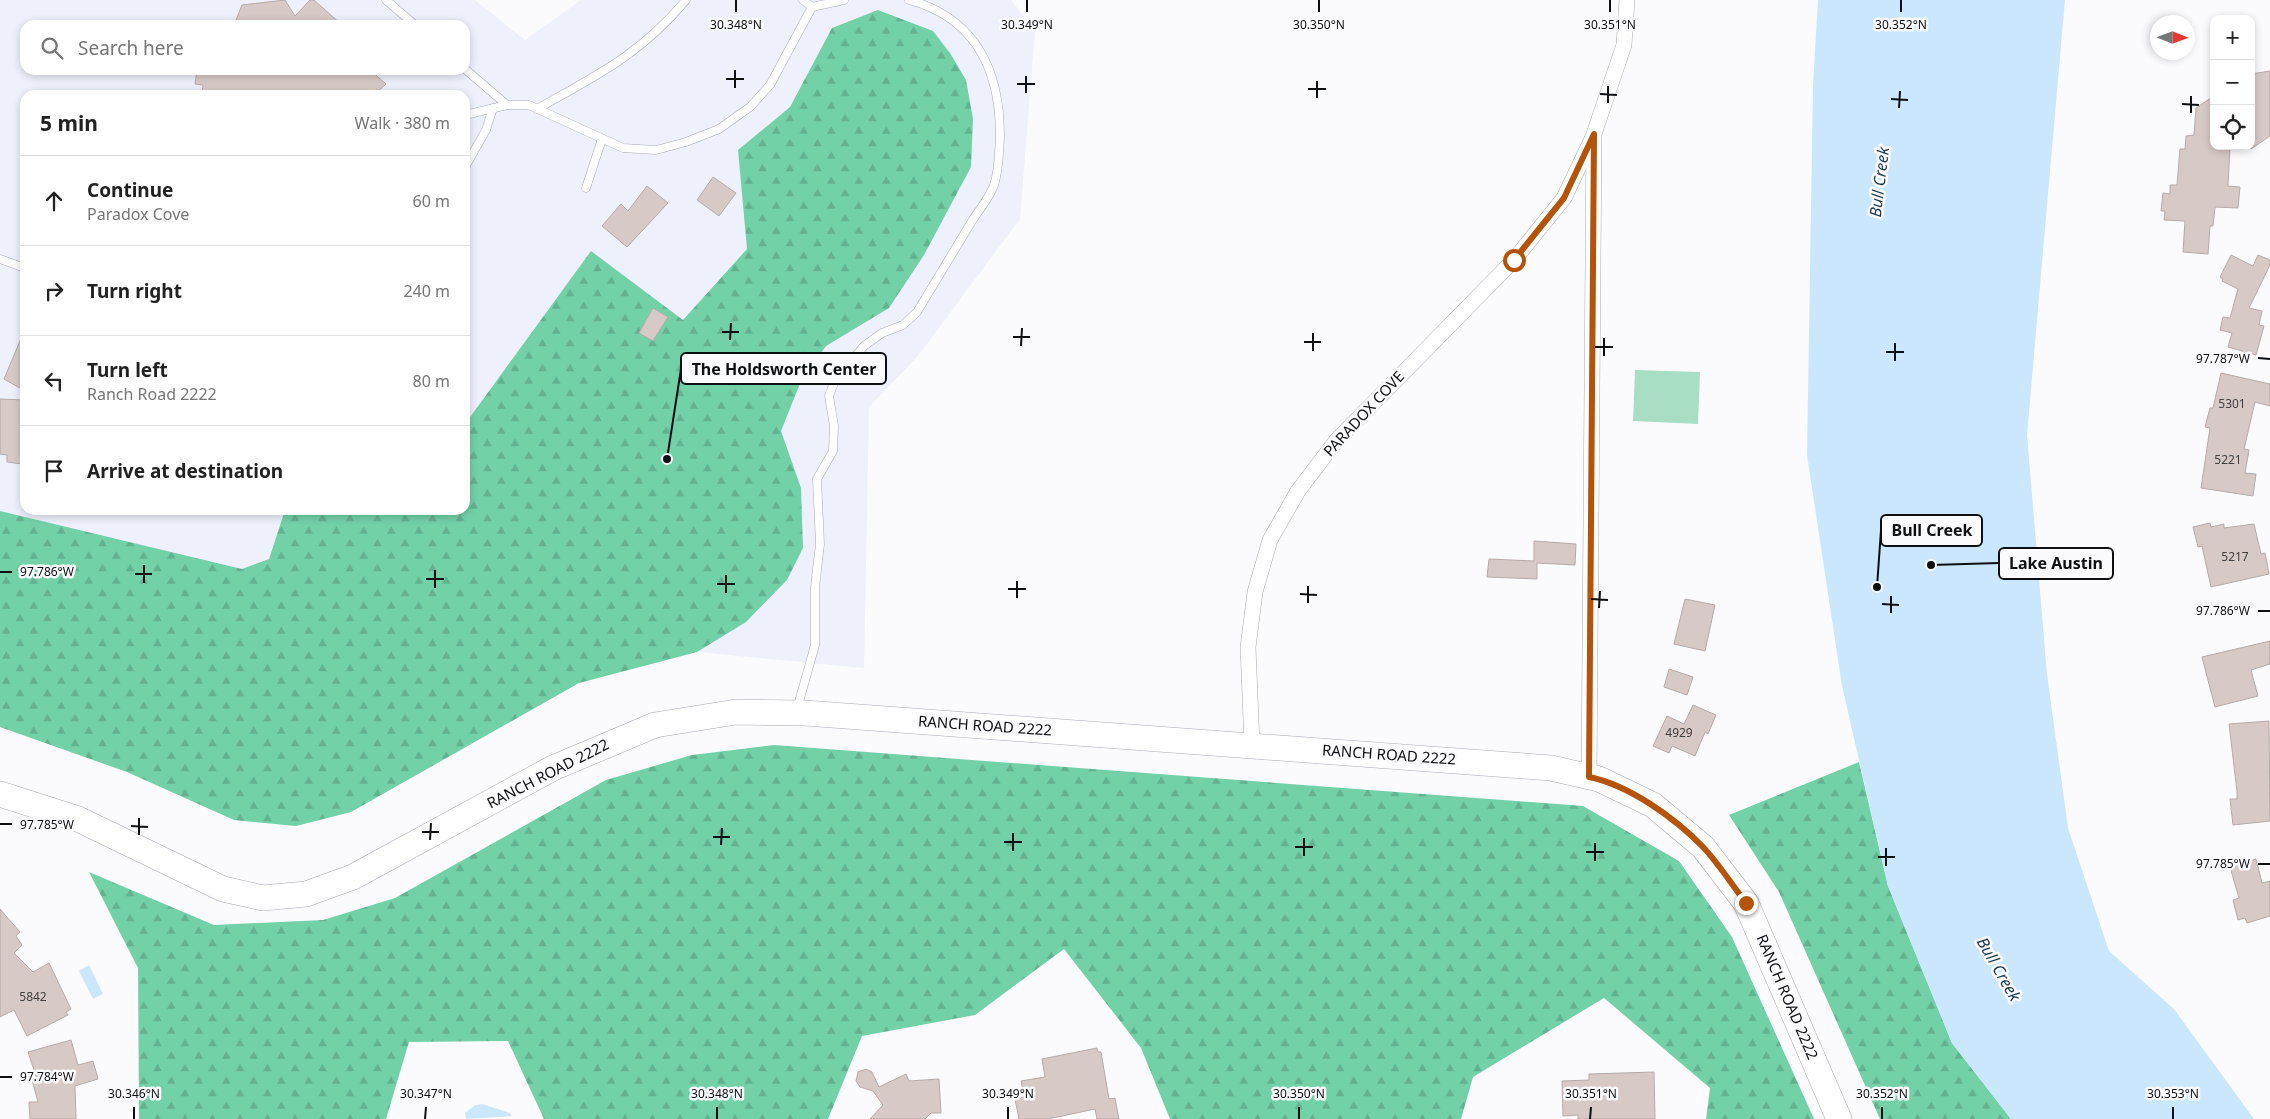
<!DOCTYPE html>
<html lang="en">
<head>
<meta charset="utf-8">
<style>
  :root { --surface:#fff; --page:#f6f6f6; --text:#222; --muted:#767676; --line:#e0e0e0 }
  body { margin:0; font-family:"Noto Sans",sans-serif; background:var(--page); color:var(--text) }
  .controls { position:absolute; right:15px; top:15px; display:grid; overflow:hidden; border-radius:10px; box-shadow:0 2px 8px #0003 }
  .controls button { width:45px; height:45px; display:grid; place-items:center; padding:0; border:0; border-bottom:1px solid var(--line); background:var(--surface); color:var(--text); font:25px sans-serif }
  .compass { position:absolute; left:2150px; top:15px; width:45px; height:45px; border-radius:50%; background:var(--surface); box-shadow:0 2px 8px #0003; rotate:91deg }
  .stop { position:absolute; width:15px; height:15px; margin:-11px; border:4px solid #b45309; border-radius:50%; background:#fff }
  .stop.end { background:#b45309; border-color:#fff; box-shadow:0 1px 5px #0008 }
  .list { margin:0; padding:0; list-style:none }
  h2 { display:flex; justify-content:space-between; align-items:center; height:65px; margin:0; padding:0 20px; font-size:21px }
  h2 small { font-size:16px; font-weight:400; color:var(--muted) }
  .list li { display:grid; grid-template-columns:32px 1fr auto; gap:15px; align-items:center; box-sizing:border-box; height:90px; padding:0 20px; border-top:1px solid var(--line) }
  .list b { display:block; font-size:19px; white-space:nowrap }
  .list p { margin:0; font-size:16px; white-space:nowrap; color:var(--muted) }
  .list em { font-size:16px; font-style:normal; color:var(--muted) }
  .icon { flex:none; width:28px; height:28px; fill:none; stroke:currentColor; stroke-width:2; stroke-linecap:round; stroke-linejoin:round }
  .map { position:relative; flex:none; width:2270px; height:1119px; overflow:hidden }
  .search { position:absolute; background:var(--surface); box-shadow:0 2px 8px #0003; left:20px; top:20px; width:450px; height:55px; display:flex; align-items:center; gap:12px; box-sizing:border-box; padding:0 18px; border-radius:15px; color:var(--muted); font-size:19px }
  .panel { position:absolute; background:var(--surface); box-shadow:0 2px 8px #0003; left:20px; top:90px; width:450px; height:425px; border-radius:15px }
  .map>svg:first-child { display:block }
</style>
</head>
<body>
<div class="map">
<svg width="2270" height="1119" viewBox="0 0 2270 1119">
  <defs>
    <pattern id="forest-firs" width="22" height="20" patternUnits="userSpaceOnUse" patternTransform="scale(1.25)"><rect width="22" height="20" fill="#73d1a8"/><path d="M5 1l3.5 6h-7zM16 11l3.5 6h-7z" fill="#62b290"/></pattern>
  </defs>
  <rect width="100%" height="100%" fill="#fbfbfe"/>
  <path fill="#eef1fc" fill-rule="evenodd" d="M0 0H475L525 40 581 0H1011L1035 31 1020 219 918 356 869 407 864 668 697 652 579 683 351 812 296 826 234 820 127 772 0 727ZM25 25H465V70H25ZM25 95H465V510H25Z"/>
  <g fill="url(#forest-firs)">
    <path d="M878 10 933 31 950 53 966 80 973 119 971 167 924 255 889 308 826 346 801 381 781 431 801 488 803 548 787 580 746 622 697 652 579 683 351 812 296 826 234 820 127 772 0 727V511L242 569 269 559 285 510H394L399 513 402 510H465V424L591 251 683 320 747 249 738 150 790 107 832 28Z"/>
    <path d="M774 745 1583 806 1679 861 1732 937 1814 1119H1706L1710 1088 1604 998 1473 1077 1461 1119H1170L1141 1048 1064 949 975 1015 862 1036 828 1119H544L508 1041 409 1042 386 1119H139L138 968 89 872 214 925 323 920 395 898 606 780 692 755Z"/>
    <path d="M1859 762 1888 886 1952 1043 2011 1119H1880L1779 892 1729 815Z"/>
  </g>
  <path fill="#a8dec4" d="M1635 370 1700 372 1698 424 1633 421Z"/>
  <g fill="#cae7fe">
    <path d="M1818 0H2065L2027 435 2047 674 2068 828 2109 951 2174 1009 2254 1119H2011L1952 1043 1888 886 1842 686 1807 455 1813 85Z"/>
    <path d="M89 965 103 994 93 999 79 971Z"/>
    <path d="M482 1104 510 1113 512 1116 466 1119 465 1113 475 1105Z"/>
  </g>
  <g fill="#d7cac6" stroke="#b6aaa7">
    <path d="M285 0 295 16 310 0H314L342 25H234L242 5Z"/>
    <path d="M197 70H370L386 84 374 95H202L203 85 195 84Z"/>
    <path d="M2270 71V136L2251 149V74Z"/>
    <path d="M2214 96V146H2230L2228 186 2240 187 2238 208 2215 207 2213 226H2210L2208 254 2183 252 2185 221 2164 220 2165 211H2161L2163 193 2170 194V185H2177L2180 149H2185L2186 136 2194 135 2196 108Z"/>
    <path d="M713 177 736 193 719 216 697 200Z"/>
    <path d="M647 186 668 203 627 247 602 226 621 204 628 211Z"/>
    <path d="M2231 255 2253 266 2258 255 2270 260V265L2249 308 2262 311 2259 325 2264 326 2256 355 2228 347 2232 333 2220 330 2223 317 2230 318 2238 289 2222 281 2223 279 2220 277Z"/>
    <path d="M653 308 668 317 653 341 639 333Z"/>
    <path d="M25 329V391L4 379Z"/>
    <path d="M2221 373 2270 384V406L2255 402 2244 449 2249 450 2245 473 2256 474 2253 496 2201 488 2210 428 2205 427 2210 408H2213Z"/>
    <path d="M0 399 25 400V439L22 464 7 462V455L0 454Z"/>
    <path d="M2210 523 2211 527 2224 524V528L2254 524 2261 554 2265 553 2269 574 2211 587 2202 546 2198 547 2193 527Z"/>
    <path d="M1534 541 1576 544 1575 565 1537 563V579L1487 577 1489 559 1534 561Z"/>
    <path d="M1685 599 1715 605 1705 651 1674 644Z"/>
    <path d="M2270 641V664L2251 670 2258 696 2215 707 2202 657Z"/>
    <path d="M1669 669 1693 677 1687 695 1664 687Z"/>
    <path d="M1693 705 1716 715 1708 734 1705 732 1695 756 1672 746 1669 753 1653 746 1667 716 1684 724Z"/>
    <path d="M2269 721 2270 821 2233 825 2230 799H2237V791L2229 724Z"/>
    <path d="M2256 859 2262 883 2270 881V916L2247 923 2245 918 2238 920 2233 900 2239 898 2230 867Z"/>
    <path d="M0 909 20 932 16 936 22 945 14 953 33 972 49 963 71 1009 66 1012 68 1015 27 1036 14 1010 0 1017Z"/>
    <path d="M71 1040 78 1065 93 1061 98 1079 75 1086 76 1119H30L29 1102H38L32 1080 37 1079 28 1052Z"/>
    <path d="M1097 1048 1098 1052H1101L1109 1099 1115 1098 1119 1119H1097L1095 1109 1048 1119H1019L1015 1099 1024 1097 1021 1081 1045 1077 1042 1059Z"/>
    <path d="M866 1069 872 1072 879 1087 906 1074 909 1081 939 1079 941 1113H931L925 1119H870L883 1105 873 1091 860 1087 856 1081 858 1072Z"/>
    <path d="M1654 1072 1655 1119H1578V1115L1563 1116 1562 1081 1589 1080V1074Z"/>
  </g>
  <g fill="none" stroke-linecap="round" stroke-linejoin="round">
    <g stroke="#a7aab4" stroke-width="9">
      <g id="lane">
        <path d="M386 0 415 25"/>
        <path d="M803 0 812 7"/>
        <path d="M465 69 507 105H529L623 148 656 150 686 142 719 129 750 107 770 85 812 7 844 0"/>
        <path d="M537 109C597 75 640 55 686 0"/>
        <path d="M465 115 507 105"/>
        <path d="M465 167 486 130 493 108"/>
        <path d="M586 188 602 139"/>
        <path d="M0 259 25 268"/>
        <path d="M797 709 815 645V587L820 544 817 479 833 451 834 426 829 396 835 380 864 346 882 333 903 325 917 312C935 282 954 251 972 221 979 210 990 197 994 185 999 170 999 152 1000 136 1000 71 976 18 909 0"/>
      </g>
    </g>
    <g stroke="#a7aab4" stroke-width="16">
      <g id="street">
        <path d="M1252 745 1248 647 1255 592 1270 540 1298 491 1336 441 1514 260 1564 198 1592 139"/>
        <path d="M1589 777 1594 134 1624 45 1627 0"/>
      </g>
    </g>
    <g stroke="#a7aab4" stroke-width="26">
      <path id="primary" d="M0 794 78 819 223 889 263 898 306 894 353 877 553 768 655 725 736 712 805 713 1551 768 1599 779 1653 805 1703 847 1746 903 1839 1119"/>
    </g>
    <use href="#lane" stroke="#fff" stroke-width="8"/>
    <use href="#street" stroke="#fff" stroke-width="15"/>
    <use href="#primary" stroke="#fff" stroke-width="25"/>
  </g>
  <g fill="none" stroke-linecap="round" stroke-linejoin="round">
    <path stroke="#b45309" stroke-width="6" d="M1514 260 1564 198 1594 134 1589 777C1629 785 1675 818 1703 847 1719 864 1732 885 1746 903"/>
  </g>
  <path fill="none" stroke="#0e0f13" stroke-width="2" d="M736 12V0M1027 12V0M1319 12V0M1610 12V0M1901 12V0M726 79H744M1017 84H1035M735 88V70M1308 89H1326M1026 93V76M1600 94 1617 95M1317 98V81M1891 99 1908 100M1608 103V86M2182 104 2199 105M1899 108 1900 91M2191 113V96M722 332H739M1013 337H1030M730 340 731 323M1304 342H1321M1021 346 1022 328M1595 347H1613M1313 351V333M1886 352H1904M1604 356V338M2258 358 2270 359M1895 361V343M0 572H12M135 574H152M426 579H444M144 583V565M717 584H735M435 588V570M1008 589H1026M726 593V575M1300 594 1317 595M1017 598V581M1591 599 1608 600M1308 603V586M1882 604 1899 605M1599 608 1600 591M2258 611H2270M1891 613V596M0 824H12M131 826 148 827M422 832H439M139 835V818M713 837H730M430 840 431 823M1004 842H1022M721 845 722 828M1295 847H1313M1013 851V833M1586 852H1604M1304 856V838M1878 857H1895M1595 861V843M2258 864H2270M1886 866V848M0 1077H12M134 1119V1107M425 1119 426 1107M717 1119V1107M1008 1119V1107M1299 1119V1107M1590 1119 1591 1107M1882 1119V1107M2173 1119V1107"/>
  <g text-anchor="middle" stroke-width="5" stroke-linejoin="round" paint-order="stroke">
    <g font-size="12" fill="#403e40">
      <text x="2232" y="408">5301</text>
      <text x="2228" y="464">5221</text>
      <text x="2235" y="561">5217</text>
      <text x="1679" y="737">4929</text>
      <text x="33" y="1001">5842</text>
    </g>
    <g font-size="15" fill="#0e0f13" stroke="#fbfbfe">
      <text transform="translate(1364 414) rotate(-47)" y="5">PARADOX COVE</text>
      <text transform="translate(985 726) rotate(4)" y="5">RANCH ROAD 2222</text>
      <text transform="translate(1389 755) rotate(4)" y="5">RANCH ROAD 2222</text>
      <text transform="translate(548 774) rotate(-27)" y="5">RANCH ROAD 2222</text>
      <text transform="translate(1787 997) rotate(67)" y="5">RANCH ROAD 2222</text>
    </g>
    <g font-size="16" font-style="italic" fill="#18384f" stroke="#fbfbfe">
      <text transform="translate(1879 182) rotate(-83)" y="6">Bull Creek</text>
      <text transform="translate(1999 969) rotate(60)" y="6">Bull Creek</text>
    </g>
  </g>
  <g font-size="12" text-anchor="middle" fill="#0e0f13" stroke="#fbfbfe" stroke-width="5" stroke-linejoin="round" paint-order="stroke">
    <text x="736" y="29">30.348°N</text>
    <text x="1027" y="29">30.349°N</text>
    <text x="1319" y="29">30.350°N</text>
    <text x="1610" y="29">30.351°N</text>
    <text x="1901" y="29">30.352°N</text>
    <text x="2223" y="363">97.787°W</text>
    <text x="47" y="576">97.786°W</text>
    <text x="2223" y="615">97.786°W</text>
    <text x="47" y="829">97.785°W</text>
    <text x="2223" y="868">97.785°W</text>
    <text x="47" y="1081">97.784°W</text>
    <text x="134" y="1098">30.346°N</text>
    <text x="426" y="1098">30.347°N</text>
    <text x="717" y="1098">30.348°N</text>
    <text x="1008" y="1098">30.349°N</text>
    <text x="1299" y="1098">30.350°N</text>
    <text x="1591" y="1098">30.351°N</text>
    <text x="1882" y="1098">30.352°N</text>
    <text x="2173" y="1098">30.353°N</text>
  </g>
  <path fill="none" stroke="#0e0f13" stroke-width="2" d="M667 459L681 369M1877 587L1881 530M1931 565L1999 563"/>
  <g fill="#0e0f13" stroke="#fbfbfe" stroke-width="2">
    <circle cx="667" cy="459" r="5"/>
    <circle cx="1877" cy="587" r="5"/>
    <circle cx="1931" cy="565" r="5"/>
  </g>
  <g fill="#fbfbfe" stroke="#0e0f13" stroke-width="2">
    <rect x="681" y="353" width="205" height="31" rx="5"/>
    <rect x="1881" y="515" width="101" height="31" rx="5"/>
    <rect x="1999" y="548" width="114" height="31" rx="5"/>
  </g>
  <g font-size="16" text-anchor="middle" font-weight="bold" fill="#0e0f13">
    <text x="784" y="375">The Holdsworth Center</text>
    <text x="1932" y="536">Bull Creek</text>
    <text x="2056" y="569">Lake Austin</text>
  </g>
</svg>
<div class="controls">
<button>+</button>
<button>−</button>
<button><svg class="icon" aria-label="locate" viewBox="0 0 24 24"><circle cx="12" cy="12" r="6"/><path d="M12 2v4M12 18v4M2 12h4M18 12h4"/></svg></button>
</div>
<svg class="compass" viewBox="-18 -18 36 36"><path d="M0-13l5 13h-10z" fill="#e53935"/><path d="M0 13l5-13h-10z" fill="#767676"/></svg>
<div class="stop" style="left:1514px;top:260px"></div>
<div class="stop end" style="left:1746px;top:903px"></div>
<div class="search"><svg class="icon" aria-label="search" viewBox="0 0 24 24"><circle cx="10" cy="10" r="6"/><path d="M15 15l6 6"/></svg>Search here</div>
<section class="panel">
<h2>5 min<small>Walk · 380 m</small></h2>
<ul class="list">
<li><svg class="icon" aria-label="ahead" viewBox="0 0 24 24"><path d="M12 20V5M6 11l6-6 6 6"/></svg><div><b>Continue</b><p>Paradox Cove</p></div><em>60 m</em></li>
<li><svg class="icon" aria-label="right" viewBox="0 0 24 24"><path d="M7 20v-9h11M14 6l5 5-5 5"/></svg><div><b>Turn right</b></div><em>240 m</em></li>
<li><svg class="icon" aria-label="left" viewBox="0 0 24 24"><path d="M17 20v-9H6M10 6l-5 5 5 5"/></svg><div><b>Turn left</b><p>Ranch Road 2222</p></div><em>80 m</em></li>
<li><svg class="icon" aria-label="arrive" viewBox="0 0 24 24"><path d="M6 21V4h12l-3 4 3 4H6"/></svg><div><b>Arrive at destination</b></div></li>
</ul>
</section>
</div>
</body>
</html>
